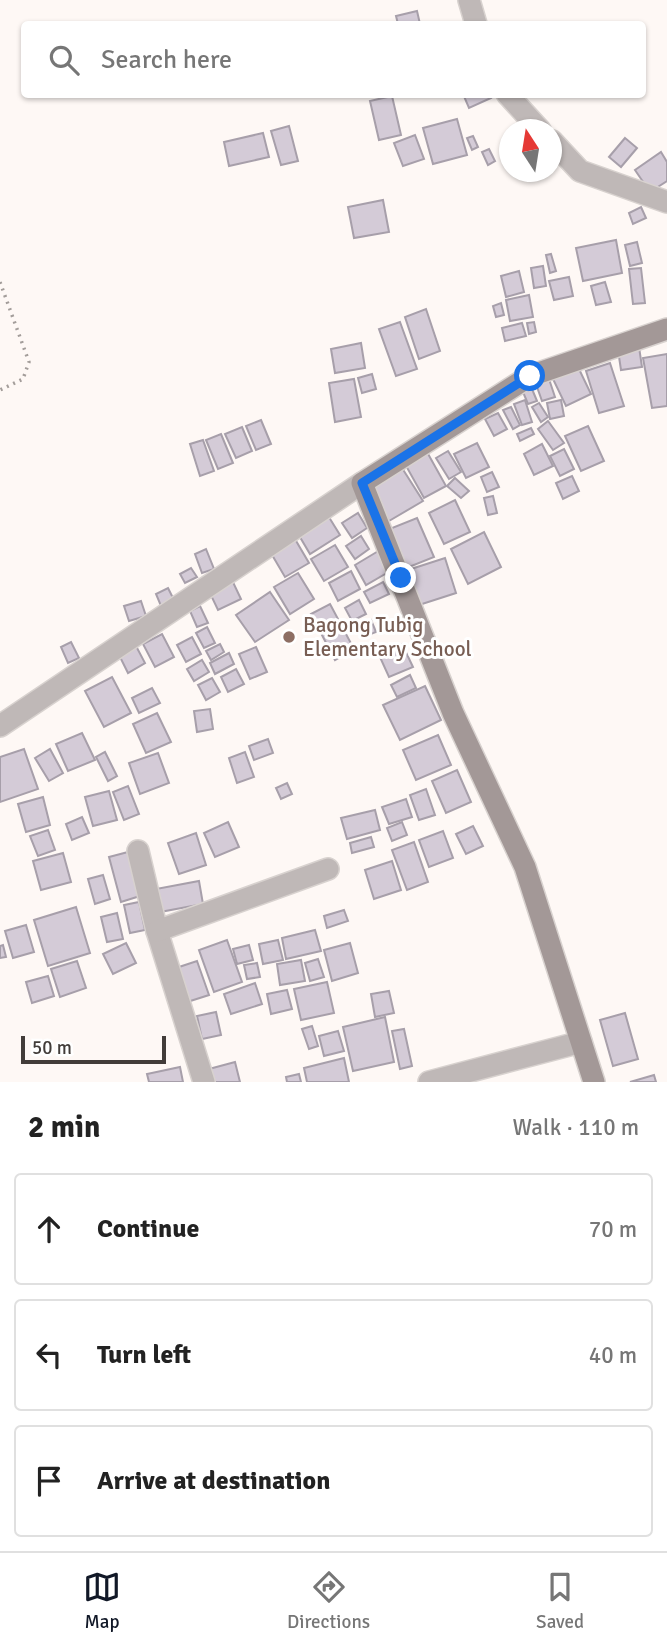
<!DOCTYPE html>
<html lang="en">
<head>
<meta charset="utf-8">
<style>
  :root { --surface:#fff; --page:#f6f6f6; --text:#222; --muted:#767676; --line:#e0e0e0; --accent:#111827 }
  body { margin:0; font-family:Signika,sans-serif; background:var(--page); color:var(--text) }
  .compass { position:absolute; left:499px; top:119px; width:63px; height:63px; border-radius:50%; background:var(--surface); box-shadow:0 2px 5px #0004; rotate:348deg }
  .scale { position:absolute; left:21px; bottom:18px; width:145px; box-sizing:border-box; padding-left:7px; border:4px solid #423c39; border-top:0; font-size:19px; line-height:24px; white-space:nowrap; color:#423c39; -webkit-text-stroke:5px #fff; paint-order:stroke }
  .stop { position:absolute; width:21px; height:21px; margin:-16px; border:5px solid #1a73e8; border-radius:50%; background:#fff }
  .stop.end { background:#1a73e8; border-color:#fff; box-shadow:0 2px 7px #0008 }
  .list { margin:0; padding:0; list-style:none }
  h2 { display:flex; justify-content:space-between; align-items:center; height:91px; margin:0; padding:0 28px; font-size:30px }
  h2 small { font-size:23px; font-weight:400; color:var(--muted) }
  .list li { display:grid; grid-template-columns:46px 1fr auto; gap:21px; align-items:center; box-sizing:border-box; height:112px; margin:0 14px 14px; padding:0 14px; border:2px solid var(--line); border-radius:7px }
  .list b { display:block; font-size:26px; white-space:nowrap }
  .list em { font-size:23px; font-style:normal; color:var(--muted) }
  .icon { flex:none; width:38px; height:38px; fill:none; stroke:currentColor; stroke-width:2; stroke-linecap:round; stroke-linejoin:round }
  .map { position:relative; flex:none; width:667px; height:1082px; overflow:hidden }
  .search { position:absolute; background:var(--surface); box-shadow:0 2px 5px #0004; left:21px; right:21px; top:21px; height:77px; display:flex; align-items:center; gap:18px; box-sizing:border-box; padding:0 24px; border-radius:7px; color:var(--muted); font-size:26px }
  .sheet { height:469px; background:var(--surface) }
  nav { display:flex; justify-content:space-around; align-items:center; box-sizing:border-box; height:98px; border-top:2px solid var(--line); background:var(--surface); font-size:19px; color:var(--muted) }
  nav a { display:grid; justify-items:center; gap:4px }
  nav .on { color:var(--accent) }
  .map>svg:first-child { display:block }
</style>
</head>
<body>
<div class="map">
<svg width="667" height="1082" viewBox="0 0 667 1082">
  <rect width="100%" height="100%" fill="#fef8f5"/>
  <g fill="#d4cbd7" stroke="#a79faa" stroke-width="2">
    <path d="M417 11 420 24H398L396 16Z"/>
    <path d="M463 94H489L491 98 469 108Z"/>
    <path d="M392 96 401 135 379 140 370 101Z"/>
    <path d="M457 119 467 155 433 164 423 128Z"/>
    <path d="M289 126 298 161 281 165 271 131Z"/>
    <path d="M263 133 269 157 229 166 224 142Z"/>
    <path d="M415 135 424 159 403 166 394 143Z"/>
    <path d="M473 136 478 147 472 150 467 138Z"/>
    <path d="M625 138 637 148 621 167 609 157Z"/>
    <path d="M489 149 495 161 488 165 482 152Z"/>
    <path d="M661 152 667 162V181L650 192 635 170Z"/>
    <path d="M383 200 389 232 354 238 348 207Z"/>
    <path d="M641 207 646 218 633 224 629 213Z"/>
    <path d="M616 240 622 273 583 281 576 248Z"/>
    <path d="M637 242 642 263 630 266 625 245Z"/>
    <path d="M551 254 556 271 550 273 546 255Z"/>
    <path d="M543 266 546 286 534 288 531 268Z"/>
    <path d="M641 268 645 303 633 304 629 269Z"/>
    <path d="M519 271 524 292 506 297 501 276Z"/>
    <path d="M569 277 573 296 554 300 549 281Z"/>
    <path d="M605 282 611 302 596 305 591 286Z"/>
    <path d="M529 295 533 317 510 321 506 300Z"/>
    <path d="M501 303 504 315 496 317 493 306Z"/>
    <path d="M426 309 440 351 419 359 405 317Z"/>
    <path d="M400 322 417 369 396 376 379 329Z"/>
    <path d="M534 322 536 332 529 334 527 323Z"/>
    <path d="M522 323 526 336 505 341 502 328Z"/>
    <path d="M361 343 365 368 335 373 331 349Z"/>
    <path d="M639 347 642 367 621 370 618 350Z"/>
    <path d="M667 354V406L652 408 643 358Z"/>
    <path d="M610 363 624 406 599 413 586 371Z"/>
    <path d="M578 367 591 394 566 406 553 379Z"/>
    <path d="M372 374 376 389 362 393 358 378Z"/>
    <path d="M354 379 361 417 335 422 329 383Z"/>
    <path d="M549 379 555 397 542 401 536 384Z"/>
    <path d="M532 389 537 401 528 404 523 392Z"/>
    <path d="M525 400 532 422 522 425 514 404Z"/>
    <path d="M561 400 564 416 550 419 547 403Z"/>
    <path d="M539 403 548 417 541 422 532 407Z"/>
    <path d="M511 407 520 425 513 429 503 410Z"/>
    <path d="M498 413 507 429 494 436 485 419Z"/>
    <path d="M261 420 271 444 256 450 246 426Z"/>
    <path d="M548 421 564 443 553 450 538 429Z"/>
    <path d="M588 426 604 461 581 471 565 436Z"/>
    <path d="M242 427 252 451 236 458 225 434Z"/>
    <path d="M531 428 534 434 520 441 517 434Z"/>
    <path d="M221 434 233 463 218 469 206 440Z"/>
    <path d="M203 440 214 471 200 476 190 444Z"/>
    <path d="M477 443 489 467 466 478 454 454Z"/>
    <path d="M542 444 553 466 534 475 524 454Z"/>
    <path d="M564 449 574 469 560 476 550 456Z"/>
    <path d="M448 451 461 472 449 479 436 458Z"/>
    <path d="M427 452 446 486 424 498 405 464Z"/>
    <path d="M402 468 423 501 389 521 369 488Z"/>
    <path d="M492 472 499 487 487 492 481 477Z"/>
    <path d="M572 476 579 491 563 499 556 483Z"/>
    <path d="M455 478 469 491 461 498 447 486Z"/>
    <path d="M493 496 497 513 488 515 484 498Z"/>
    <path d="M455 500 470 532 444 544 429 513Z"/>
    <path d="M358 513 367 528 352 538 342 523Z"/>
    <path d="M327 514 340 535 310 554 297 532Z"/>
    <path d="M417 518 434 557 404 569 387 530Z"/>
    <path d="M484 532 501 567 468 584 451 549Z"/>
    <path d="M292 534 309 563 285 577 268 548Z"/>
    <path d="M361 536 369 549 355 559 346 546Z"/>
    <path d="M335 545 348 567 324 581 311 559Z"/>
    <path d="M206 549 214 569 202 573 195 554Z"/>
    <path d="M380 550 392 570 366 585 355 565Z"/>
    <path d="M445 558 456 593 419 605 408 570Z"/>
    <path d="M191 568 197 577 185 583 180 574Z"/>
    <path d="M351 571 360 589 338 601 329 583Z"/>
    <path d="M298 573 314 599 290 614 274 587Z"/>
    <path d="M231 578 241 599 218 610 208 589Z"/>
    <path d="M383 582 389 594 370 603 364 592Z"/>
    <path d="M168 588 174 600 161 606 156 594Z"/>
    <path d="M270 592 289 620 255 642 236 615Z"/>
    <path d="M359 600 366 614 352 621 345 608Z"/>
    <path d="M141 601 146 616 129 621 124 606Z"/>
    <path d="M330 604 354 649 335 660 311 614Z"/>
    <path d="M200 606 208 623 197 627 190 611Z"/>
    <path d="M371 620 376 632 363 637 358 625Z"/>
    <path d="M207 627 215 643 204 648 196 633Z"/>
    <path d="M162 634 174 657 155 667 143 644Z"/>
    <path d="M192 637 201 654 186 662 177 645Z"/>
    <path d="M71 642 79 658 68 663 61 647Z"/>
    <path d="M220 644 224 652 211 660 206 651Z"/>
    <path d="M402 644 413 667 389 677 379 655Z"/>
    <path d="M136 646 145 663 128 673 119 655Z"/>
    <path d="M256 647 267 672 250 679 239 654Z"/>
    <path d="M229 653 234 664 215 674 210 663Z"/>
    <path d="M202 660 209 672 194 681 187 669Z"/>
    <path d="M236 669 244 684 228 692 221 677Z"/>
    <path d="M410 675 416 688 397 697 391 685Z"/>
    <path d="M112 677 131 713 104 727 85 691Z"/>
    <path d="M212 678 220 692 206 700 198 685Z"/>
    <path d="M425 686 441 720 400 740 383 705Z"/>
    <path d="M152 688 160 703 139 713 132 698Z"/>
    <path d="M210 709 213 729 197 732 194 711Z"/>
    <path d="M157 713 171 742 146 753 133 724Z"/>
    <path d="M82 733 95 760 68 771 56 744Z"/>
    <path d="M438 735 451 765 416 780 403 750Z"/>
    <path d="M268 739 273 753 254 760 249 746Z"/>
    <path d="M24 749 38 789 0 802V757Z"/>
    <path d="M50 749 63 773 49 781 35 758Z"/>
    <path d="M105 752 117 776 108 781 96 757Z"/>
    <path d="M245 752 254 777 237 783 229 758Z"/>
    <path d="M158 753 169 783 140 794 129 763Z"/>
    <path d="M457 770 471 802 446 813 432 781Z"/>
    <path d="M287 783 292 794 281 799 276 788Z"/>
    <path d="M128 786 139 814 124 820 113 792Z"/>
    <path d="M426 789 435 815 419 820 410 795Z"/>
    <path d="M109 791 117 820 93 826 85 797Z"/>
    <path d="M43 797 50 825 26 832 18 804Z"/>
    <path d="M406 799 412 817 389 824 382 807Z"/>
    <path d="M375 810 380 830 347 839 341 818Z"/>
    <path d="M82 817 89 833 72 840 66 824Z"/>
    <path d="M228 822 239 847 215 857 204 833Z"/>
    <path d="M402 822 407 835 392 841 387 828Z"/>
    <path d="M473 826 483 846 466 854 456 834Z"/>
    <path d="M48 830 55 850 38 856 30 836Z"/>
    <path d="M443 831 453 858 429 867 419 840Z"/>
    <path d="M196 833 206 865 179 874 168 843Z"/>
    <path d="M371 837 374 847 352 853 350 843Z"/>
    <path d="M414 842 428 882 407 890 392 850Z"/>
    <path d="M128 852 140 896 121 902 109 857Z"/>
    <path d="M63 853 71 882 41 890 33 861Z"/>
    <path d="M392 861 401 890 374 899 365 870Z"/>
    <path d="M103 875 110 899 95 904 88 879Z"/>
    <path d="M199 881 203 904 160 912 156 889Z"/>
    <path d="M139 902 145 930 130 933 124 905Z"/>
    <path d="M76 907 90 953 48 966 34 920Z"/>
    <path d="M344 910 348 921 327 928 324 916Z"/>
    <path d="M117 913 123 939 107 942 101 917Z"/>
    <path d="M26 925 34 952 13 958 5 931Z"/>
    <path d="M315 930 321 951 286 959 282 938Z"/>
    <path d="M227 940 242 982 214 992 199 950Z"/>
    <path d="M278 940 283 960 263 964 259 944Z"/>
    <path d="M126 943 136 963 113 974 103 954Z"/>
    <path d="M350 943 358 973 332 981 324 950Z"/>
    <path d="M3 945 6 957 0 958V946Z"/>
    <path d="M249 945 253 960 237 964 233 949Z"/>
    <path d="M318 959 324 977 310 981 305 963Z"/>
    <path d="M301 960 305 981 280 985 277 964Z"/>
    <path d="M77 961 86 988 60 997 51 969Z"/>
    <path d="M197 961 209 995 181 1004 170 970Z"/>
    <path d="M257 963 260 977 247 979 244 965Z"/>
    <path d="M48 976 54 996 32 1003 26 982Z"/>
    <path d="M327 982 334 1013 301 1020 294 989Z"/>
    <path d="M255 983 262 1004 231 1014 224 994Z"/>
    <path d="M287 990 292 1009 271 1014 267 994Z"/>
    <path d="M389 991 394 1013 375 1017 371 994Z"/>
    <path d="M216 1012 221 1035 202 1039 197 1016Z"/>
    <path d="M625 1013 638 1059 613 1066 600 1020Z"/>
    <path d="M385 1017 394 1062 353 1071 343 1027Z"/>
    <path d="M312 1026 318 1046 309 1049 302 1029Z"/>
    <path d="M404 1029 412 1066 400 1069 392 1031Z"/>
    <path d="M338 1031 344 1051 324 1056 319 1036Z"/>
    <path d="M344 1058 349 1082H307L304 1068Z"/>
    <path d="M235 1062 240 1082H212L209 1069Z"/>
    <path d="M180 1067 183 1082H149L147 1074Z"/>
    <path d="M299 1074 301 1082H287L286 1077Z"/>
    <path d="M654 1075 656 1082H630Z"/>
  </g>
  <g fill="none" stroke-linecap="round" stroke-linejoin="round">
    <g stroke="#d8d2cf" stroke-width="24">
      <g id="street">
        <path d="M469 0 476 24"/>
        <path d="M507 94 540 130"/>
        <path d="M552 141 580 171 667 202"/>
        <path d="M0 726 362 483"/>
        <path d="M138 851 157 931 204 1082"/>
        <path d="M157 931 328 869"/>
        <path d="M429 1082 581 1042"/>
      </g>
    </g>
    <g stroke="#d8d2cf" stroke-width="24">
      <path id="secondary" d="M594 1082 525 867 453 713 362 483 530 376 667 329"/>
    </g>
    <path stroke="#a39d9a" stroke-width="3.5" stroke-dasharray="2 5" stroke-linecap="butt" d="M0 282 29 362 23 379 0 390"/>
    <use href="#street" stroke="#bfb8b7" stroke-width="21"/>
    <use href="#secondary" stroke="#a39897" stroke-width="21"/>
  </g>
  <g fill="none" stroke-linecap="round" stroke-linejoin="round">
    <path stroke="#1a73e8" stroke-width="9" d="M401 578 362 483 530 376"/>
  </g>
  <circle fill="#8d6e63" stroke="#fff" stroke-width="2.5" cx="289" cy="637" r="7"/>
  <g text-anchor="middle" stroke-width="6" stroke-linejoin="round" paint-order="stroke">
    <g font-size="21" fill="#785e54" stroke="#fff" text-anchor="start">
      <text x="303" y="632">Bagong Tubig<tspan x="303" dy="24">Elementary School</tspan></text>
    </g>
  </g>
</svg>
<svg class="compass" viewBox="-18 -18 36 36"><path d="M0-13l5 13h-10z" fill="#e53935"/><path d="M0 13l5-13h-10z" fill="#767676"/></svg>
<div class="scale">50 m</div>
<div class="stop" style="left:530px;top:376px"></div>
<div class="stop end" style="left:401px;top:578px"></div>
<div class="search"><svg class="icon" aria-label="search" viewBox="0 0 24 24"><circle cx="10" cy="10" r="6"/><path d="M15 15l6 6"/></svg>Search here</div>
</div>
<section class="sheet">
<h2>2 min<small>Walk · 110 m</small></h2>
<ul class="list">
<li><svg class="icon" aria-label="ahead" viewBox="0 0 24 24"><path d="M12 20V5M6 11l6-6 6 6"/></svg><div><b>Continue</b></div><em>70 m</em></li>
<li><svg class="icon" aria-label="left" viewBox="0 0 24 24"><path d="M17 20v-9H6M10 6l-5 5 5 5"/></svg><div><b>Turn left</b></div><em>40 m</em></li>
<li><svg class="icon" aria-label="arrive" viewBox="0 0 24 24"><path d="M6 21V4h12l-3 4 3 4H6"/></svg><div><b>Arrive at destination</b></div></li>
</ul>
</section>
<nav>
<a class="on"><svg class="icon" aria-label="map" viewBox="0 0 24 24"><path d="M3 6l6-2 6 2 6-2v14l-6 2-6-2-6 2zM9 4v14M15 6v14"/></svg>Map</a>
<a><svg class="icon" aria-label="directions" viewBox="0 0 24 24"><path d="M12 3l9 9-9 9-9-9zM9 14v-3h6M13 9l2 2-2 2"/></svg>Directions</a>
<a><svg class="icon" aria-label="saved" viewBox="0 0 24 24"><path d="M7 4h10v16l-5-4-5 4z"/></svg>Saved</a>
</nav>
</body>
</html>
